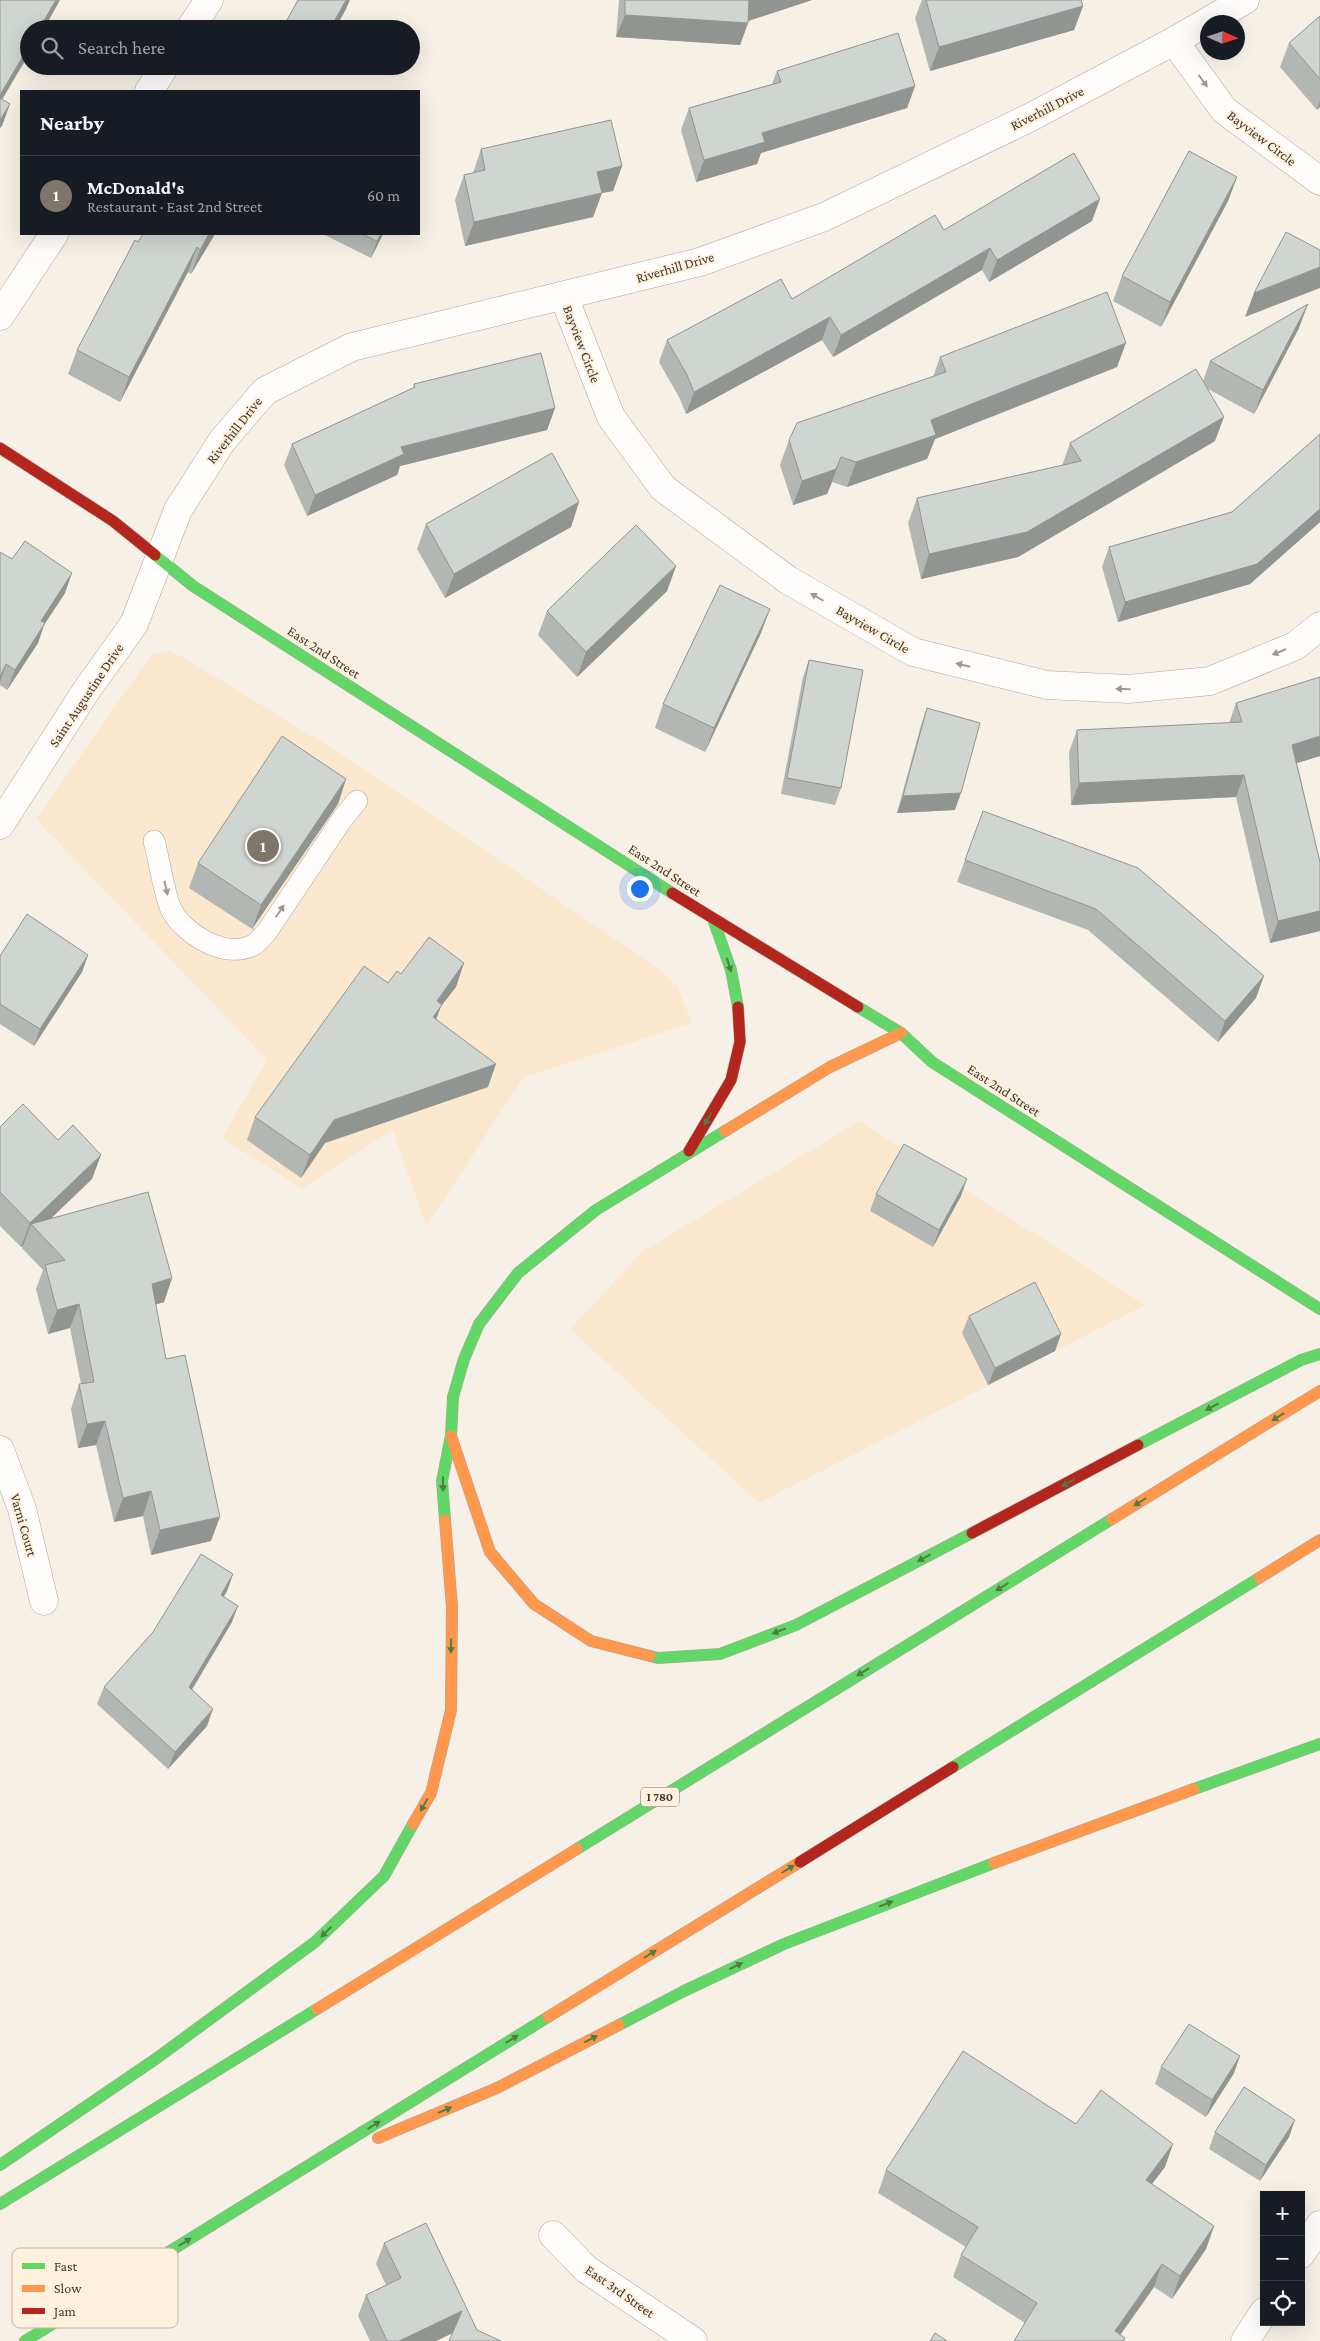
<!DOCTYPE html>
<html lang="en">
<head>
<meta charset="utf-8">
<style>
  :root { --surface:#171b24; --page:#20242c; --text:#f1f3f6; --muted:#9ea1a6; --line:#363941; --accent:#7f766b }
  body { margin:0; font-family:"Crimson Pro",serif; background:var(--page); color:var(--text) }
  .controls { position:absolute; right:15px; bottom:15px; display:grid; overflow:hidden; border-radius:0px; box-shadow:0 5px 20px #0002 }
  .controls button { width:45px; height:45px; display:grid; place-items:center; padding:0; border:0; border-bottom:1px solid var(--line); background:var(--surface); color:var(--text); font:25px sans-serif }
  .compass { position:absolute; left:1200px; top:15px; width:45px; height:45px; border-radius:50%; background:var(--surface); box-shadow:0 5px 20px #0002; rotate:93deg }
  .you { position:absolute; left:639px; top:888px; width:18px; height:18px; margin:-12px; border:4px solid #fff; border-radius:50%; background:#1a73e8; box-shadow:0 0 0 8px #1a73e833 }
  .badge { display:grid; place-items:center; width:32px; height:32px; border-radius:50%; background:var(--accent); color:#fff; font-size:16px; font-weight:700 }
  .pin { position:absolute; translate:-50% -50%; border:2px solid #fff; box-shadow:0 1px 5px #0006 }
  .list { margin:0; padding:0; list-style:none }
  h2 { display:flex; justify-content:space-between; align-items:center; height:65px; margin:0; padding:0 20px; font-size:21px }
  h2 small { font-size:16px; font-weight:400; color:var(--muted) }
  .list li { display:grid; grid-template-columns:32px 1fr auto; gap:15px; align-items:center; box-sizing:border-box; height:80px; padding:0 20px; border-top:1px solid var(--line) }
  .list b { display:block; font-size:19px; white-space:nowrap }
  .list p { margin:0; font-size:16px; white-space:nowrap; color:var(--muted) }
  .list em { font-size:16px; font-style:normal; color:var(--muted) }
  .icon { flex:none; width:28px; height:28px; fill:none; stroke:currentColor; stroke-width:2; stroke-linecap:round; stroke-linejoin:round }
  .map { position:relative; flex:none; width:1320px; height:2341px; overflow:hidden }
  .search { position:absolute; background:var(--surface); box-shadow:0 5px 20px #0002; left:20px; top:20px; width:400px; height:55px; display:flex; align-items:center; gap:12px; box-sizing:border-box; padding:0 18px; border-radius:28px; color:var(--muted); font-size:19px }
  .panel { position:absolute; background:var(--surface); box-shadow:0 5px 20px #0002; left:20px; top:90px; width:400px; height:145px; border-radius:0px }
  .map>svg:first-child { display:block }
</style>
</head>
<body>
<div class="map">
<svg width="1320" height="2341" viewBox="0 0 1320 2341">
  <rect width="100%" height="100%" fill="#f7f0e6"/>
  <g fill="#fbe8cf">
    <path d="M170 651 186 659 335 750 650 962 677 986 692 1023 524 1077 426 1226 393 1130 302 1189 222 1138 267 1060 36 819 152 654Z"/>
    <path d="M860 1121 1145 1305 759 1503 570 1329 643 1251Z"/>
  </g>
  <g fill="none" stroke-linecap="round" stroke-linejoin="round">
    <g stroke="#aea79d" stroke-width="22">
      <path id="lane" d="M154 841C159 858 164 894 171 909 183 934 227 961 255 944 259 941 262 936 266 933L343 818 357 801"/>
    </g>
    <g stroke="#aea79d" stroke-width="29">
      <g id="street">
        <path d="M190 29 209 0"/>
        <path d="M1174 41 1224 110 1320 181"/>
        <path d="M149 91 165 66"/>
        <path d="M564 297 611 417 663 488 788 580 913 652 1047 685 1128 689 1210 681 1295 646 1320 626"/>
        <path d="M0 316 54 234"/>
        <path d="M0 825 86 691 134 624 178 510 222 441 265 391 352 347 700 262 824 217 1031 117 1174 41 1245 0"/>
        <path d="M0 1450 22 1509 44 1601"/>
        <path d="M553 2235 586 2269 693 2341"/>
        <path d="M1301 2254 1320 2225"/>
        <path d="M1245 2341 1264 2312"/>
      </g>
    </g>
    <g stroke="#aea79d" stroke-width="12">
      <g id="fast">
        <path d="M155 555 193 586 672 893"/>
        <path d="M713 919 731 970 738 1007"/>
        <path d="M858 1007 901 1033 932 1062 1320 1309"/>
        <path d="M1138 1445 1301 1360 1320 1354"/>
        <path d="M445 1520 442 1481 451 1436 453 1397 464 1359 479 1324 518 1273 596 1210 725 1131"/>
        <path d="M650 1656 658 1658 720 1654 796 1625 972 1533"/>
        <path d="M953 1767 1259 1578"/>
        <path d="M1194 1789 1320 1744"/>
        <path d="M577 1849 1112 1519"/>
        <path d="M619 2025 684 1991 784 1944 994 1863"/>
        <path d="M0 2165 157 2058 315 1942 384 1876 413 1824"/>
        <path d="M0 2204 317 2009"/>
        <path d="M25 2341 548 2017"/>
      </g>
    </g>
    <g stroke="#aea79d" stroke-width="12">
      <g id="slow">
        <path d="M725 1131 830 1067 901 1033"/>
        <path d="M451 1436 490 1552 534 1604 591 1641 650 1656"/>
        <path d="M1112 1519 1320 1391"/>
        <path d="M1259 1578 1320 1540"/>
        <path d="M413 1824 431 1793 451 1710 452 1607 445 1520"/>
        <path d="M994 1863 1194 1789"/>
        <path d="M317 2009 577 1849"/>
        <path d="M548 2017 800 1862"/>
        <path d="M378 2138 497 2088 619 2025"/>
      </g>
    </g>
    <g stroke="#aea79d" stroke-width="12">
      <g id="jam">
        <path d="M0 448 113 521 155 555"/>
        <path d="M672 893 858 1007"/>
        <path d="M689 1151 731 1080 740 1042 738 1007"/>
        <path d="M972 1533 1138 1445"/>
        <path d="M800 1862 953 1767"/>
      </g>
    </g>
    <use href="#lane" stroke="#fefdfb" stroke-width="21"/>
    <use href="#street" stroke="#fefdfb" stroke-width="28"/>
    <use href="#fast" stroke="#63d668" stroke-width="11"/>
    <use href="#slow" stroke="#ff974d" stroke-width="11"/>
    <use href="#jam" stroke="#b3261e" stroke-width="11"/>
  </g>
  <g fill="#b2b7b4">
    <path d="M619 0H812L748 21V23L740 45 616 37Z"/>
    <path d="M922 0H1081L1083 6 1074 30 930 71 915 18Z"/>
    <path d="M346 9 335 29H284L287 20Z"/>
    <path d="M1320 16V107L1317 110 1280 67 1289 43Z"/>
    <path d="M777 71 915 86 907 108 761 153 757 164 696 182 681 130 689 108 772 84Z"/>
    <path d="M481 149 622 166 613 191 602 193 593 217 465 246 455 200 464 175 473 173Z"/>
    <path d="M1237 177 1228 201 1161 327 1113 301 1122 276Z"/>
    <path d="M1092 221 989 282 982 270 833 357 822 340 686 414 679 397 659 362 667 340 792 299 944 230Z"/>
    <path d="M143 234H215L191 274 188 272 120 402 68 374 77 350Z"/>
    <path d="M323 234H383L371 258Z"/>
    <path d="M1299 328 1254 414 1208 389 1215 441 1018 557 921 579 908 523 917 498 1062 466 1070 443 1203 381 1210 361Z"/>
    <path d="M940 357 1117 367 935 439 927 459 847 487 832 482 827 494 793 505 780 465 789 440 933 377Z"/>
    <path d="M414 384 555 408 547 430 400 466 397 475 307 516 284 465 292 444 413 388Z"/>
    <path d="M1320 434V522L1250 584 1118 622 1102 567 1109 547 1232 512Z"/>
    <path d="M579 502 571 527 445 598 417 549 426 524Z"/>
    <path d="M0 552 65 593 44 625 38 643 7 690 0 685Z"/>
    <path d="M676 566 667 591 577 677 538 635 547 611Z"/>
    <path d="M761 633 705 752 655 728 663 704Z"/>
    <path d="M809 660 841 788 835 805 781 794 803 677Z"/>
    <path d="M1320 677V756L1297 763 1320 862V931L1270 943 1236 797 1071 805 1069 752 1077 730 1229 723 1236 703Z"/>
    <path d="M927 708 955 810 897 813 921 725Z"/>
    <path d="M346 779 338 804 252 929 189 888 198 863Z"/>
    <path d="M983 811 1256 998 1218 1042 1088 930 957 882Z"/>
    <path d="M88 955 82 972 34 1046 0 1024V956Z"/>
    <path d="M401 974 456 987 441 1006 436 1020 488 1087 325 1143 301 1178 247 1140 255 1117 388 983Z"/>
    <path d="M0 1127 92 1179 51 1218 172 1278 164 1302 155 1305 166 1359 211 1541 151 1555 143 1516 114 1522 96 1445 78 1448 71 1409 79 1384H81L70 1328 48 1334 36 1289 43 1270 22 1248 23 1246 21 1247 0 1226Z"/>
    <path d="M876 1194 961 1196 933 1247 870 1211Z"/>
    <path d="M969 1316 1061 1334 1055 1351 988 1385 962 1333Z"/>
    <path d="M233 1574 227 1591 224 1597 232 1622 192 1690 207 1726 168 1769 97 1704 104 1687Z"/>
    <path d="M1161 2067 1234 2073 1206 2117 1155 2084Z"/>
    <path d="M1076 2124 1165 2167 1152 2184 1214 2226 1206 2249 1172 2299 1154 2287 1120 2335 1125 2338 1124 2341H1014L1025 2323 953 2277 961 2255 966 2247 878 2193 886 2170Z"/>
    <path d="M1215 2132 1289 2137 1260 2181 1209 2149Z"/>
    <path d="M384 2243 477 2330 452 2333 436 2341H370L358 2316 366 2295 386 2285 376 2264Z"/>
  </g>
  <g fill="#919592">
    <path d="M56 0H60L44 29H39Z"/>
    <path d="M346 0H350L346 9 335 29H330Z"/>
    <path d="M751 0H812L742 23H748L740 45 616 37 625 15Z"/>
    <path d="M1083 6 1074 30 930 71 939 47Z"/>
    <path d="M29 46V54L0 103V95Z"/>
    <path d="M915 86 907 108 761 153 757 164 696 182 704 160 762 133Z"/>
    <path d="M1320 101V107L1317 110Z"/>
    <path d="M10 104 2 126 0 128V120Z"/>
    <path d="M622 166 613 191 602 193 593 217 465 246 474 222 597 172Z"/>
    <path d="M1237 177 1228 201 1161 327 1170 302Z"/>
    <path d="M1100 199 1092 221 989 282 997 260Z"/>
    <path d="M209 234H215L191 274 200 250Z"/>
    <path d="M381 234H383L371 258 377 241Z"/>
    <path d="M197 247 188 272 120 402 129 377Z"/>
    <path d="M990 248 982 270 833 357 841 335Z"/>
    <path d="M1320 267V288L1245 317 1254 293Z"/>
    <path d="M1308 304 1299 328 1254 414 1263 390Z"/>
    <path d="M830 317 822 340 686 414 694 392Z"/>
    <path d="M1126 343 1117 367 935 439 927 459 847 487 856 462 931 420Z"/>
    <path d="M555 408 547 430 400 466 397 475 307 516 315 495 401 447Z"/>
    <path d="M1224 417 1215 441 1018 557 921 579 929 554Z"/>
    <path d="M841 457 832 482 827 494 793 505 802 481Z"/>
    <path d="M579 502 571 527 445 598 454 574Z"/>
    <path d="M1320 509V522L1250 584 1118 622 1125 602Z"/>
    <path d="M676 566 667 591 577 677 586 652Z"/>
    <path d="M72 573 65 593 44 625 38 643 7 690 15 670 41 621Z"/>
    <path d="M770 609 761 633 705 752 714 728Z"/>
    <path d="M6 664 0 682V677Z"/>
    <path d="M1320 736V756L1284 767 1292 745Z"/>
    <path d="M1244 775 1236 797 1071 805 1079 783Z"/>
    <path d="M346 779 338 804 252 929 261 905Z"/>
    <path d="M961 793 955 810 897 813 903 796Z"/>
    <path d="M1320 911V931L1270 943 1278 921Z"/>
    <path d="M88 955 82 972 34 1046 40 1029Z"/>
    <path d="M464 963 456 987 441 1006 433 1028 424 1040 437 1001Z"/>
    <path d="M1264 976 1256 998 1218 1042 1225 1021Z"/>
    <path d="M496 1064 488 1087 325 1143 301 1178 310 1155 334 1120Z"/>
    <path d="M101 1155 92 1179 38 1231 31 1224 23 1246 21 1247 30 1223Z"/>
    <path d="M967 1179 961 1196 933 1247 939 1230Z"/>
    <path d="M172 1278 164 1302 143 1308 152 1284Z"/>
    <path d="M79 1304 70 1328 48 1334 57 1310Z"/>
    <path d="M1061 1334 1055 1351 988 1385 995 1368Z"/>
    <path d="M105 1421 96 1445 78 1448 87 1424Z"/>
    <path d="M151 1491 143 1516 114 1522 123 1498Z"/>
    <path d="M220 1517 211 1541 151 1555 160 1530Z"/>
    <path d="M233 1574 227 1591 214 1612 221 1595Z"/>
    <path d="M238 1606 232 1622 183 1704 189 1687Z"/>
    <path d="M213 1709 207 1726 168 1769 175 1752Z"/>
    <path d="M1240 2056 1234 2073 1206 2117 1212 2100Z"/>
    <path d="M1295 2120 1289 2137 1260 2181 1266 2165Z"/>
    <path d="M1173 2144 1165 2167 1138 2202 1146 2180Z"/>
    <path d="M1214 2226 1206 2249 1172 2299 1180 2276Z"/>
    <path d="M1162 2264 1154 2287 1116 2341 1115 2331Z"/>
    <path d="M462 2311 455 2332 436 2341H399Z"/>
  </g>
  <g fill="#cfd5d1" stroke="#919592">
    <path d="M0 0H56L39 29H29V46L0 95Z"/>
    <path d="M298 0H346L330 29H305L287 20Z"/>
    <path d="M625 0H751H749L748 23 625 15Z"/>
    <path d="M926 0H1081L1083 6 939 47Z"/>
    <path d="M1320 16V79L1289 43Z"/>
    <path d="M898 33 915 86 762 133 765 142 704 160 689 108 781 82 777 71Z"/>
    <path d="M0 98 10 104 0 120Z"/>
    <path d="M611 120 622 166 597 172 602 193 474 222 464 175 485 170 481 149Z"/>
    <path d="M1189 151 1237 177 1170 302 1122 276Z"/>
    <path d="M1074 153 1100 199 997 260 990 248 841 335 830 317 694 392 687 375 667 340 781 279 792 299 935 215 944 230Z"/>
    <path d="M1286 232 1320 250V267L1254 293Z"/>
    <path d="M143 234H209L200 250 197 247 129 377 77 350 135 240 138 242Z"/>
    <path d="M362 234H381L377 241Z"/>
    <path d="M1107 292 1126 343 931 420 936 435 856 462 841 457 836 469 802 481 789 440 797 423 946 372 940 357Z"/>
    <path d="M1308 304 1263 390 1210 361Z"/>
    <path d="M541 353 555 408 401 447 404 454 315 495 292 444 415 387 414 384Z"/>
    <path d="M1196 369 1224 417 1027 532 929 554 917 498 1081 461 1070 443Z"/>
    <path d="M1320 434V509L1257 564 1125 602 1109 547 1232 512Z"/>
    <path d="M552 453 579 502 454 574 426 524Z"/>
    <path d="M636 525 676 566 586 652 547 611Z"/>
    <path d="M25 541 72 573 41 621 45 623 15 670 6 664 0 677V552L12 559Z"/>
    <path d="M720 585 770 609 714 728 663 704Z"/>
    <path d="M809 660 863 670 841 788 787 778Z"/>
    <path d="M1320 677V736L1292 745 1320 862V911L1278 921 1244 775 1079 783 1077 730 1242 722 1236 703Z"/>
    <path d="M927 708 980 723 961 793 903 796Z"/>
    <path d="M282 736 346 779 261 905 198 863Z"/>
    <path d="M983 811 1138 868 1264 976 1225 1021 1096 909 965 860Z"/>
    <path d="M27 914 88 955 40 1029 0 1004V956Z"/>
    <path d="M429 937 464 963 437 1001 442 1005 433 1017 496 1064 334 1120 310 1155 255 1117 364 966 388 983 397 971 401 974Z"/>
    <path d="M23 1104 58 1140 73 1125 101 1155 30 1223 0 1192V1127Z"/>
    <path d="M904 1144 967 1179 939 1230 876 1194Z"/>
    <path d="M148 1192 172 1278 152 1284 166 1359 185 1355 220 1517 160 1530 151 1491 123 1498 105 1421 87 1424 79 1384 94 1382 79 1304 57 1310 45 1265 65 1260 31 1224Z"/>
    <path d="M1035 1282 1061 1334 995 1368 969 1316Z"/>
    <path d="M201 1554 233 1574 221 1595 238 1606 189 1687 213 1709 175 1752 104 1687 153 1632Z"/>
    <path d="M1189 2024 1240 2056 1212 2100 1161 2067Z"/>
    <path d="M963 2051 1076 2124 1101 2090 1173 2144 1146 2180 1214 2226 1180 2276 1162 2264 1115 2331 1125 2338 1123 2341H1014L1037 2303 961 2255 978 2227 886 2170Z"/>
    <path d="M1244 2087 1295 2120 1266 2165 1215 2132Z"/>
    <path d="M426 2223 477 2330 501 2341H449L462 2311 399 2341H387L366 2295 401 2278 384 2243Z"/>
    <path d="M935 2333 947 2341H930Z"/>
  </g>
  <defs><path id="oneway-solid" d="M-6-.8H1V-3.2L6.5 0L1 3.2V.8H-6Z" transform="scale(1.25)"/></defs>
  <g fill="#9e9992">
    <use href="#oneway-solid" transform="translate(1203 81) rotate(54)"/>
    <use href="#oneway-solid" transform="translate(817 597) rotate(-150)"/>
    <use href="#oneway-solid" transform="translate(1279 652) rotate(158)"/>
    <use href="#oneway-solid" transform="translate(963 665) rotate(-166)"/>
    <use href="#oneway-solid" transform="translate(1123 689) rotate(-179)"/>
    <use href="#oneway-solid" transform="translate(166 888) rotate(77)"/>
    <use href="#oneway-solid" transform="translate(280 911) rotate(-56)"/>
  </g>
  <g fill="#4f7d45">
    <use href="#oneway-solid" transform="translate(729 965) rotate(73)"/>
    <use href="#oneway-solid" transform="translate(708 1119) rotate(121)"/>
    <use href="#oneway-solid" transform="translate(1212 1407) rotate(152)"/>
    <use href="#oneway-solid" transform="translate(1278 1417) rotate(148)"/>
    <use href="#oneway-solid" transform="translate(1068 1483) rotate(152)"/>
    <use href="#oneway-solid" transform="translate(443 1484) rotate(90)"/>
    <use href="#oneway-solid" transform="translate(1140 1502) rotate(148)"/>
    <use href="#oneway-solid" transform="translate(924 1558) rotate(152)"/>
    <use href="#oneway-solid" transform="translate(1002 1587) rotate(148)"/>
    <use href="#oneway-solid" transform="translate(779 1631) rotate(159)"/>
    <use href="#oneway-solid" transform="translate(451 1646) rotate(91)"/>
    <use href="#oneway-solid" transform="translate(863 1672) rotate(148)"/>
    <use href="#oneway-solid" transform="translate(424 1805) rotate(119)"/>
    <use href="#oneway-solid" transform="translate(788 1869) rotate(-32)"/>
    <use href="#oneway-solid" transform="translate(886 1904) rotate(-21)"/>
    <use href="#oneway-solid" transform="translate(326 1932) rotate(136)"/>
    <use href="#oneway-solid" transform="translate(650 1954) rotate(-32)"/>
    <use href="#oneway-solid" transform="translate(736 1966) rotate(-25)"/>
    <use href="#oneway-solid" transform="translate(512 2039) rotate(-32)"/>
    <use href="#oneway-solid" transform="translate(591 2039) rotate(-27)"/>
    <use href="#oneway-solid" transform="translate(445 2110) rotate(-23)"/>
    <use href="#oneway-solid" transform="translate(374 2125) rotate(-32)"/>
    <use href="#oneway-solid" transform="translate(185 2242) rotate(-32)"/>
  </g>
  <g text-anchor="middle" stroke-width="4.5" stroke-linejoin="round" paint-order="stroke">
    <rect fill="#fff1de" stroke="#786d5f" stroke-width="1" x="641" y="1787.5" width="38" height="19" rx="4"/>
    <g font-size="12" font-weight="bold" fill="#3e3529">
      <text x="660" y="1801">I 780</text>
    </g>
    <g font-size="14" fill="#3e3529" stroke="#fff1de">
      <text transform="translate(1047 108) rotate(-27)" y="5">Riverhill Drive</text>
      <text transform="translate(1262 138) rotate(37)" y="5">Bayview Circle</text>
      <text transform="translate(675 267) rotate(-16)" y="5">Riverhill Drive</text>
      <text transform="translate(582 344) rotate(69)" y="5">Bayview Circle</text>
      <text transform="translate(234 430) rotate(-52)" y="5">Riverhill Drive</text>
      <text transform="translate(873 629) rotate(30)" y="5">Bayview Circle</text>
      <text transform="translate(324 652) rotate(33)" y="5">East 2nd Street</text>
      <text transform="translate(86 695) rotate(-56)" y="5">Saint Augustine Drive</text>
      <text transform="translate(665 870) rotate(33)" y="5">East 2nd Street</text>
      <text transform="translate(1004 1090) rotate(33)" y="5">East 2nd Street</text>
      <text transform="translate(24 1525) rotate(74)" y="5">Varni Court</text>
      <text transform="translate(620 2291) rotate(35)" y="5">East 3rd Street</text>
    </g>
  </g>
  <rect x="12" y="2248" width="166" height="80" rx="8" fill="#fff1de" stroke="#c5b9a8" stroke-width="1"/>
  <rect x="22" y="2263" width="23" height="6" fill="#63d668"/>
  <rect x="22" y="2285" width="23" height="7" fill="#ff974d"/>
  <rect x="22" y="2308" width="23" height="6" fill="#b3261e"/>
  <g font-size="14" fill="#3e3529">
    <text x="54" y="2271">Fast</text>
    <text x="54" y="2293">Slow</text>
    <text x="54" y="2316">Jam</text>
  </g>
</svg>
<div class="controls">
<button>+</button>
<button>−</button>
<button><svg class="icon" aria-label="locate" viewBox="0 0 24 24"><circle cx="12" cy="12" r="6"/><path d="M12 2v4M12 18v4M2 12h4M18 12h4"/></svg></button>
</div>
<svg class="compass" viewBox="-18 -18 36 36"><path d="M0-13l5 13h-10z" fill="#e53935"/><path d="M0 13l5-13h-10z" fill="#9ea1a6"/></svg>
<div class="you"></div>
<div class="pin badge" style="left:263px;top:846px">1</div>
<div class="search"><svg class="icon" aria-label="search" viewBox="0 0 24 24"><circle cx="10" cy="10" r="6"/><path d="M15 15l6 6"/></svg>Search here</div>
<section class="panel">
<h2>Nearby<small></small></h2>
<ul class="list">
<li><span class="badge">1</span><div><b>McDonald's</b><p>Restaurant · East 2nd Street</p></div><em>60 m</em></li>
</ul>
</section>
</div>
</body>
</html>
